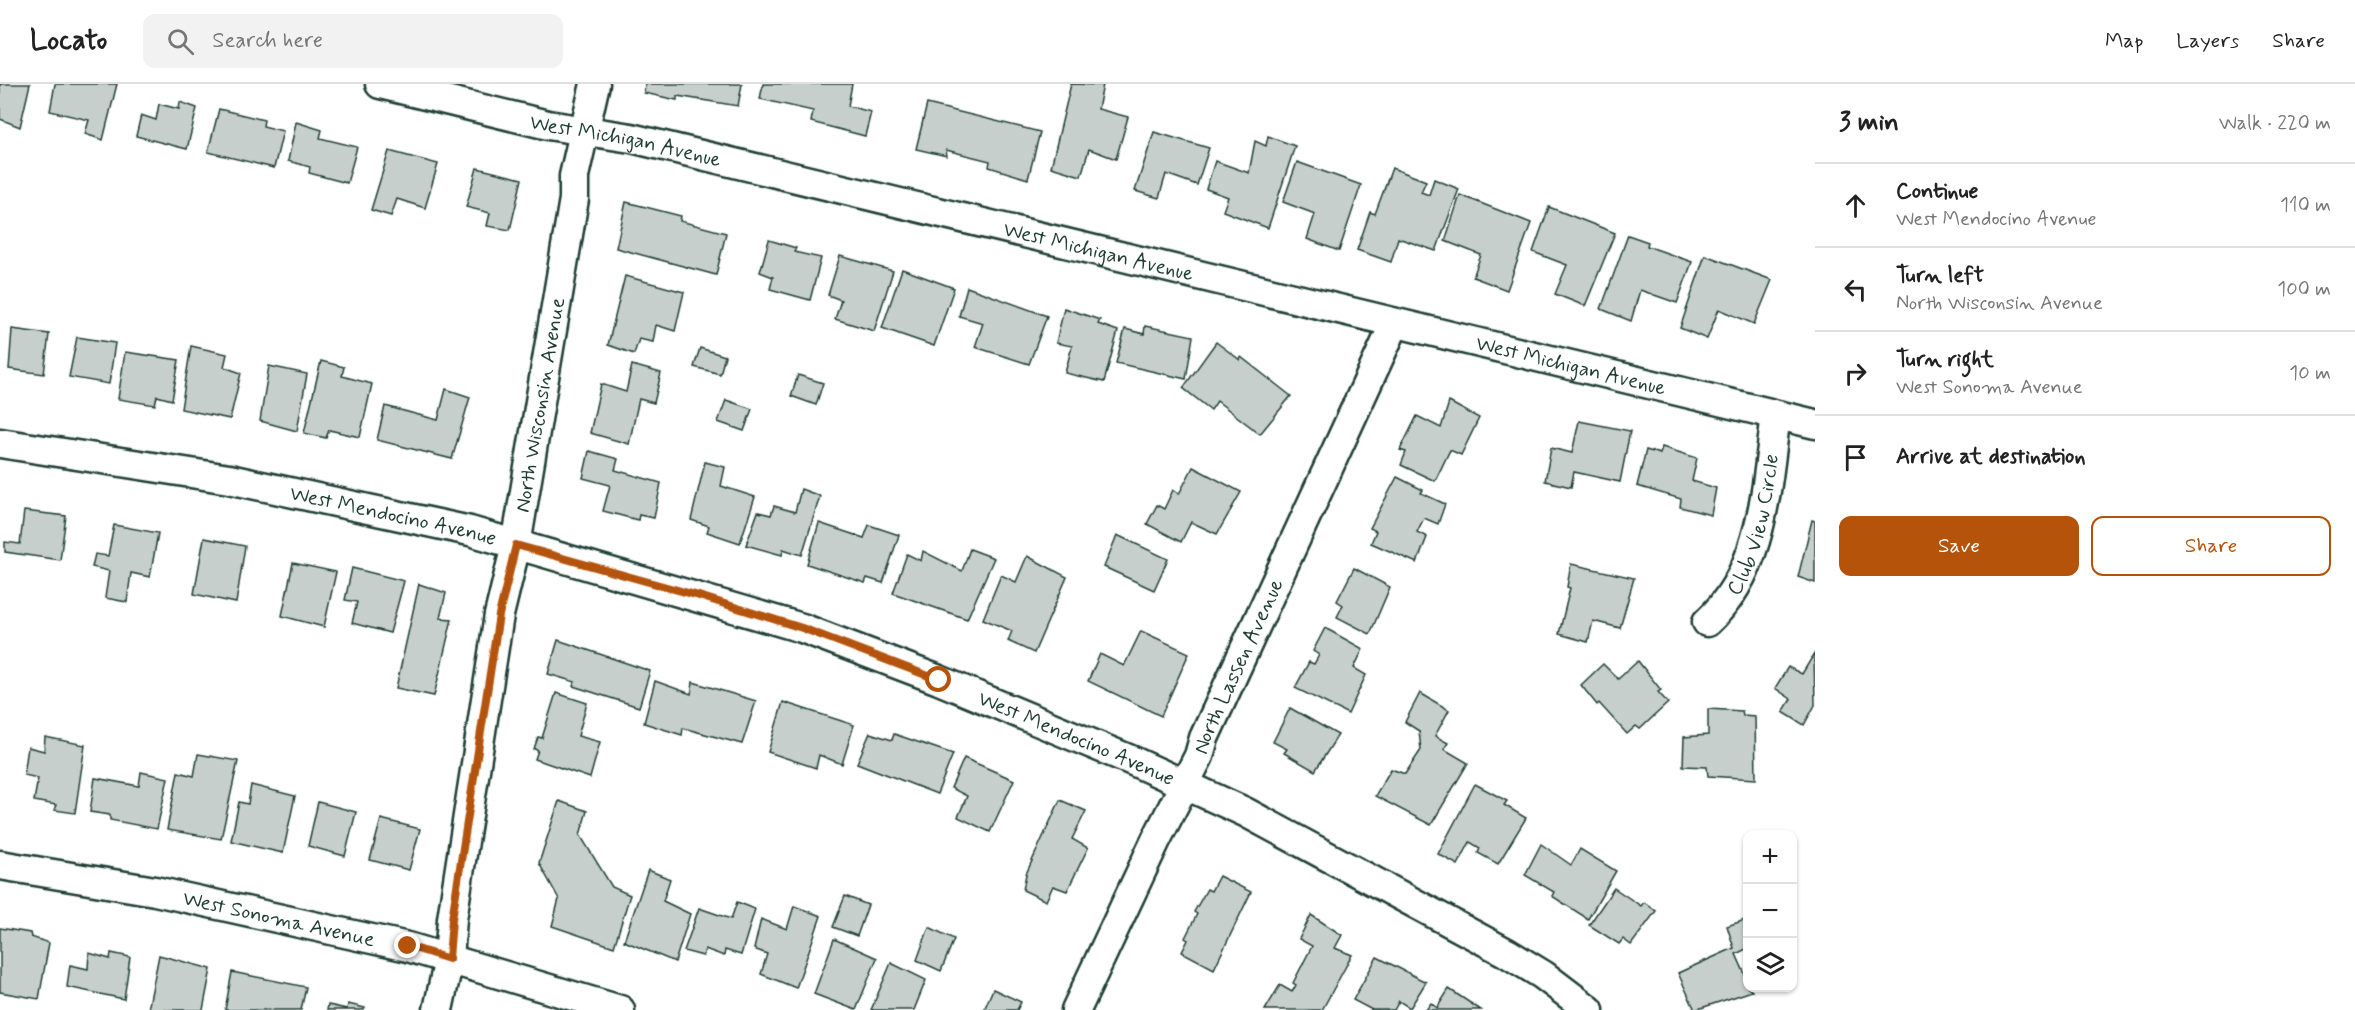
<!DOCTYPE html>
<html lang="en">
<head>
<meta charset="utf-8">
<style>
  :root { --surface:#fff; --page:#f2f2f2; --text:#222; --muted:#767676; --line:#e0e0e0; --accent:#b45309 }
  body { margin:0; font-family:Mynerve,sans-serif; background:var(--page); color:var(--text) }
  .controls { position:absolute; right:18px; bottom:18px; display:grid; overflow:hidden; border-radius:12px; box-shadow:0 2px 4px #0004 }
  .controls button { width:54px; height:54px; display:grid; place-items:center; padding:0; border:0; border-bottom:2px solid var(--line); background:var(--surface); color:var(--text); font:30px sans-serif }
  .stop { position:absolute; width:18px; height:18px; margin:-14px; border:4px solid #b45309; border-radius:50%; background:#fff }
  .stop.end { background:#b45309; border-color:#fff; box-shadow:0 2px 6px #0008 }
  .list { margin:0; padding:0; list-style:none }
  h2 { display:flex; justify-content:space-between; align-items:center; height:78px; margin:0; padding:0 24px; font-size:26px }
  h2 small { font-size:20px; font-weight:400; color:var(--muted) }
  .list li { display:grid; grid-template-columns:39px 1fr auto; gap:18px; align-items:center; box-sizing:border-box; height:84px; padding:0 24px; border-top:2px solid var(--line) }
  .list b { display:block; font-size:22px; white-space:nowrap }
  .list p { margin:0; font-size:20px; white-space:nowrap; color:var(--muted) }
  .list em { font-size:20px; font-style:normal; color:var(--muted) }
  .actions { display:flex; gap:12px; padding:18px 24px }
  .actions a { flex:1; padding:14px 0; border:2px solid var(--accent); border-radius:12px; text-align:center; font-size:21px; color:var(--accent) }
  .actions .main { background:var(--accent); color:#fff }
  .icon { flex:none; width:33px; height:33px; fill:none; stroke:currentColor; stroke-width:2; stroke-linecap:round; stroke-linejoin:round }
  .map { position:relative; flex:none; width:1815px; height:926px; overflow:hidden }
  header { display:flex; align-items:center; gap:36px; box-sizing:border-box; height:84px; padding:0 30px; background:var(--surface); border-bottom:2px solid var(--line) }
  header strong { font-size:28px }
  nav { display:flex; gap:33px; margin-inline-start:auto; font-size:21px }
  .search { width:420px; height:54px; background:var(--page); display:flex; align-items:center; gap:15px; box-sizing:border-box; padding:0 21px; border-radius:12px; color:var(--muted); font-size:22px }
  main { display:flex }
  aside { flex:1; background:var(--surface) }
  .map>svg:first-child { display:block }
</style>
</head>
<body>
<header>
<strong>Locato</strong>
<div class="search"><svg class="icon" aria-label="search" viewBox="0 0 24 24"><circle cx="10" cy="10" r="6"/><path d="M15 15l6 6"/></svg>Search here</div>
<nav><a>Map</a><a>Layers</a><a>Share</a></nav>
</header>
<main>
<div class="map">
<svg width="1815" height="926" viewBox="0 0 1815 926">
  <rect width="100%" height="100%" fill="#fff"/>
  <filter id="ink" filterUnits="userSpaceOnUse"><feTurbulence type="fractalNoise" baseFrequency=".0167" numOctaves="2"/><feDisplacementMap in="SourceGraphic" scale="12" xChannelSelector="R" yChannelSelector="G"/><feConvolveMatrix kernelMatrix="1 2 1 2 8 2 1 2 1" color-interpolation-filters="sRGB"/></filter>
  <g filter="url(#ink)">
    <g fill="#c7cfcc" stroke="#1f3d34" stroke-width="1.5">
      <path d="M0 0H30L20 43 0 35Z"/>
      <path d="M55 0H117L103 56 85 50 89 36 50 27Z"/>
      <path d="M645 0H742L738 22 677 12V16L644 9Z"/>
      <path d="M763 0H852L848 22 871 28 865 52 811 38 813 27 760 15Z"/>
      <path d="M1071 0 1103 1 1098 25 1128 33 1116 75 1089 65 1081 92 1051 83Z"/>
      <path d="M180 18 197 24 187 65 136 52 141 31 156 36 159 20 179 25Z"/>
      <path d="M927 20 1040 48 1028 95 989 83 990 77 946 66 947 72 916 65Z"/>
      <path d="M219 25 264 36 263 42 283 47 274 84 208 68Z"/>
      <path d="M296 38 322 46 320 54 357 63 347 99 309 89 310 83 288 77Z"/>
      <path d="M1154 48 1209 64 1197 101 1166 90 1159 114 1135 107Z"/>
      <path d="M1268 52 1295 62 1268 144 1223 127 1228 113 1206 105 1215 77 1249 89 1255 57 1266 62Z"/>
      <path d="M389 67 438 80 425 124 397 115 391 132 371 126Z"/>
      <path d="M1297 78 1361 101 1339 167 1307 155 1315 130 1283 118Z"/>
      <path d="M477 84 522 95 510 146 487 142 490 129 466 123Z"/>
      <path d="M1392 84 1426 97 1421 108 1429 111 1434 95 1459 105 1436 167 1398 154 1391 178 1357 166 1370 128 1375 130Z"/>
      <path d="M1460 111 1531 139 1507 206 1473 193 1481 171 1445 157Z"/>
      <path d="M626 118 681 132 680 137 726 149 716 191 616 164Z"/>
      <path d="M1549 123 1615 149 1585 222 1555 210 1567 181 1533 168Z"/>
      <path d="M1628 151 1648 158 1647 162 1692 178 1677 219 1640 206 1631 237 1601 225Z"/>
      <path d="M769 156 796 164 794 168 821 174 810 216 770 205 773 193 760 188Z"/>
      <path d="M1705 171 1772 196 1754 240 1719 225 1707 255 1680 244Z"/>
      <path d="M840 172 893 187 874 247 835 235 841 216 828 211Z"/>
      <path d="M902 185 954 204 934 262 882 244Z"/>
      <path d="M625 192 684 208 675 247 656 241 653 258 639 255 634 270 608 261Z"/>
      <path d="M967 203 1047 232 1029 280 975 263 983 239 959 232Z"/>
      <path d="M1064 224 1100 236 1098 240 1118 247 1104 298 1065 289 1072 262 1056 259Z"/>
      <path d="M1145 242 1193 252 1186 295 1116 279 1125 245 1144 250Z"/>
      <path d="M12 245 49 250 44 290 9 285Z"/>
      <path d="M77 253 115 259 109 300 69 293Z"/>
      <path d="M1216 258 1240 276 1241 273 1291 312 1260 350 1217 317 1211 326 1183 304Z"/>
      <path d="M191 262 227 270 224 283 241 289 230 335 181 325Z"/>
      <path d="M700 264 725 272 720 290 694 283Z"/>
      <path d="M125 268 179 276 172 316 157 312 155 321 118 315Z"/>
      <path d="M321 277 344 283 342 292 372 300 360 353 329 346 326 354 304 349Z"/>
      <path d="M632 281 661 289 654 319 639 315 629 360 590 349 601 300 626 308Z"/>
      <path d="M269 282 307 290 297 347 260 337Z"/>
      <path d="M798 291 823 299 816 321 791 312Z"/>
      <path d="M446 305 470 313 452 375 377 356 385 322 438 336Z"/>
      <path d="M726 316 752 325 744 347 718 338Z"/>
      <path d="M1449 318 1479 334 1461 371 1450 366 1435 397 1401 381 1406 368 1400 366 1417 332 1441 344Z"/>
      <path d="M1579 337 1630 347 1620 398 1574 388 1571 403 1545 397 1551 364 1572 369Z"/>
      <path d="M1662 363 1697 374 1692 397 1716 404 1711 431 1680 423 1681 415 1637 402 1646 366 1660 370Z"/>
      <path d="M589 367 618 375 615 386 661 399 654 434 639 431 638 436 603 427 610 401 583 394Z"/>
      <path d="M705 378 725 383 721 402 755 413 740 459 707 448 709 442 691 436Z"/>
      <path d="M1193 383 1241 408 1217 450 1191 438 1181 458 1147 440 1157 421 1164 425 1173 406 1179 410Z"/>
      <path d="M1397 393 1423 406 1421 409 1445 420 1438 440 1424 434 1417 448 1427 453 1417 479 1371 459 1376 447 1370 444Z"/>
      <path d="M801 405 820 412 802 471 783 465 782 471 746 461 758 428 771 431 774 422 795 428Z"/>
      <path d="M24 427 66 432 60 476 5 468V458L20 460Z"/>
      <path d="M1812 436 1815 437V499L1798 493Z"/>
      <path d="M819 439 864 454 869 441 899 451 883 499 867 494 865 499 807 480Z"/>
      <path d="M114 441 158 449 150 493 131 489 127 518 105 514 109 487 92 483 95 470 108 472Z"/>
      <path d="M1117 451 1168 475 1154 506 1104 483Z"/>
      <path d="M204 454 245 462 236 519 194 510Z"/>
      <path d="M970 465 994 474 967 535 893 509 907 470 921 477 923 467 962 487Z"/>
      <path d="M1027 472 1067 493 1034 569 1008 557 1012 547 983 535 1001 491 1016 498Z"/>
      <path d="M293 479 336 488 324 543 282 532Z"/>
      <path d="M1571 480 1634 494 1620 544 1593 537 1588 558 1559 550 1570 504 1567 503Z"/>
      <path d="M352 484 404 497 390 549 352 539 357 518 345 516Z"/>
      <path d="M1354 484 1390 503 1370 550 1337 533 1343 521 1337 517Z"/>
      <path d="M419 500 446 509 440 534 452 535 434 612 396 604Z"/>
      <path d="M1325 544 1363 565 1354 584 1366 591 1348 630 1295 604 1309 578 1314 580 1319 571 1313 567Z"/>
      <path d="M1141 547 1189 569 1161 632 1088 597 1100 570 1124 582Z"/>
      <path d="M558 556 650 587 639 623 573 602 575 598 548 590Z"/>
      <path d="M1814 570 1815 621 1804 641 1783 628 1791 615 1775 604 1788 583 1802 590Z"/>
      <path d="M1638 577 1661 606 1658 608 1668 619 1640 645 1636 642 1627 650 1599 619 1597 621 1581 601 1603 580 1618 595Z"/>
      <path d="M655 597 691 610 693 598 756 617 742 660 683 644 682 651 644 639Z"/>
      <path d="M556 609 587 619 578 652 600 658 590 694 535 675 538 666 534 665 538 653 542 654Z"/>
      <path d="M1420 609 1449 626 1435 652 1448 659 1444 665 1468 679 1431 741 1375 712 1391 685 1405 690 1421 666 1419 647 1405 638Z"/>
      <path d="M783 618 854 641 842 680 819 671 816 684 768 668Z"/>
      <path d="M1290 624 1338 651 1315 687 1284 669 1287 665 1273 658Z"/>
      <path d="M1708 625 1742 627 1743 631 1755 632 1756 695 1708 692 1707 683 1683 682 1684 653 1708 651Z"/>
      <path d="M870 649 892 656 894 650 953 670 937 710 857 679Z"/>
      <path d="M45 653 85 661 75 729 54 726 56 721 34 717 38 694 24 691 28 663 44 667Z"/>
      <path d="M198 670 238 677 221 755 167 746 178 688 194 692Z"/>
      <path d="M964 674 1014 696 990 748 958 733 967 712 951 704Z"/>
      <path d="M141 688 168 694 157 745 110 736V731L90 728 95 694 139 702Z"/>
      <path d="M1475 700 1507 717 1504 721 1526 734 1498 780 1478 769 1480 764 1470 758 1458 781 1438 770Z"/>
      <path d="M251 701 295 712 283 769 231 757 239 718 248 720Z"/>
      <path d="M1060 716 1086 727 1072 755 1088 764 1067 807 1053 802 1046 817 1023 806 1026 790Z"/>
      <path d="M559 717 587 727 580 751 612 803 630 811 614 863 552 842 559 815 539 779Z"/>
      <path d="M318 718 356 728 345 772 308 762Z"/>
      <path d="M381 735 420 745 409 786 370 776Z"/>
      <path d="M1541 760 1571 781 1580 765 1616 787 1588 835 1552 812 1554 808 1525 791Z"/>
      <path d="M648 786 670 795 663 817 690 830 675 878 624 857Z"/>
      <path d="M1219 792 1251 808 1214 885 1182 868 1188 856 1185 854 1197 830 1194 828 1207 805 1211 807Z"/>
      <path d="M1614 804 1641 822 1644 818 1656 827 1631 861 1623 855 1619 860 1589 841Z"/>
      <path d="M845 812 868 821 857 852 833 843Z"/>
      <path d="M737 818 755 825 741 871 725 866 724 872 705 865 703 872 684 867 699 824 731 835Z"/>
      <path d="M794 822 821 832 796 904 761 890 767 870 754 865 761 835 787 845Z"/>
      <path d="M1311 831 1342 851 1335 864 1352 871 1322 926H1265L1280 901 1292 908 1296 901 1293 899 1312 862 1299 855Z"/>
      <path d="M1748 835V864L1736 870 1748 897V904L1752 907 1695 926 1678 889 1734 864 1727 842Z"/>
      <path d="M929 843 954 855 941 887 917 876Z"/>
      <path d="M0 844 30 849 31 853 49 859 39 915 0 908Z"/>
      <path d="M834 855 877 874 856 926 814 910Z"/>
      <path d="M89 869 110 875 111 869 130 873 124 915 67 903 70 881 88 885Z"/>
      <path d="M159 871 211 885 203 926H148Z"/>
      <path d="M1377 873 1426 898 1410 924 1399 917 1394 926H1372L1353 916Z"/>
      <path d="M891 879 926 896 914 926H871Z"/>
      <path d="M232 888 306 903 301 926H225Z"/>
      <path d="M993 905 1021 918 1017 926H984Z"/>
      <path d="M1449 905 1481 926H1426L1431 919 1437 924Z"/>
      <path d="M348 920 365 924 364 926H327L328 921 347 925Z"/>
    </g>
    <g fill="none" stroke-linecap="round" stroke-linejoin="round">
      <g stroke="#1f3d34" stroke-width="33">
        <g id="minor">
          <path id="s1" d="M380 0 548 41 631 54 1815 340"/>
          <path id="s2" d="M0 359 229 395 470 447 802 544 939 596 1133 677 1245 728 1507 869 1543 891 1589 926"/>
          <path id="s3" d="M1707 538C1764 486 1766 402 1776 331"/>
          <path id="s4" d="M0 781 155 807 408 863 620 926"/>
          <path id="s5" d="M438 926 449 875 452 835 499 531 516 461 574 115V92L595 0"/>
          <path id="s6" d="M1076 926 1156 756 1199 672 1204 654 1395 239"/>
        </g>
      </g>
      <use href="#minor" stroke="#fff" stroke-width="28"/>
    </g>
  </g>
  <g fill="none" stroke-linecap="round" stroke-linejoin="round" filter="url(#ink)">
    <path stroke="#b45309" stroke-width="8" d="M408 862 449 875 452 835 499 531 516 461 699 512 802 544 939 596"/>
  </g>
  <g text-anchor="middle" stroke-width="4.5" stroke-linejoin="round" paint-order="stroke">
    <g font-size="21" fill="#1f3d34" stroke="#fff">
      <text dy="7" stroke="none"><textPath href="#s1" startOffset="252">West Michigan Avenue</textPath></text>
      <text dy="7" stroke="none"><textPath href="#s1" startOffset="738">West Michigan Avenue</textPath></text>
      <text dy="7" stroke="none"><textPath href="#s1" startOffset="1224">West Michigan Avenue</textPath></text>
      <text dy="7" stroke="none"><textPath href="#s5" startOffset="614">North Wisconsin Avenue</textPath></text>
      <text dy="7" stroke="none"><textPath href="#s2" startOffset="400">West Mendocino Avenue</textPath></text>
      <text dy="7" stroke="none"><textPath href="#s3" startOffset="111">Club View Circle</textPath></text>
      <text dy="7" stroke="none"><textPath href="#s6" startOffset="380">North Lassen Avenue</textPath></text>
      <text dy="7" stroke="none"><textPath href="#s2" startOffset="1120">West Mendocino Avenue</textPath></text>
      <text dy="7" stroke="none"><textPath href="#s4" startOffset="284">West Sonoma Avenue</textPath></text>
    </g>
  </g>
</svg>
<div class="controls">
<button>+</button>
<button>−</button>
<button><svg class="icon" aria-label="layers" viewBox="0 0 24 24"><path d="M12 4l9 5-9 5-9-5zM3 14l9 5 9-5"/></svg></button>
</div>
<div class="stop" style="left:939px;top:596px"></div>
<div class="stop end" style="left:408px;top:862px"></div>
</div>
<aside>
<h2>3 min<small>Walk · 220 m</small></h2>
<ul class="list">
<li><svg class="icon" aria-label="ahead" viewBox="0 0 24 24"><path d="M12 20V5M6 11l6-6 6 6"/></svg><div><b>Continue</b><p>West Mendocino Avenue</p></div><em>110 m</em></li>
<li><svg class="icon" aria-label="left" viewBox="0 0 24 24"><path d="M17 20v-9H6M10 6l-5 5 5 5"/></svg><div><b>Turn left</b><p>North Wisconsin Avenue</p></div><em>100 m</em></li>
<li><svg class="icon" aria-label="right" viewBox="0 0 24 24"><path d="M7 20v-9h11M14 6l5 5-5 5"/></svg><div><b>Turn right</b><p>West Sonoma Avenue</p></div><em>10 m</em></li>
<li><svg class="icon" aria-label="arrive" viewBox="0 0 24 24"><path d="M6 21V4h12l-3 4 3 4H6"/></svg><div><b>Arrive at destination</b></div></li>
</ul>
<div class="actions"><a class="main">Save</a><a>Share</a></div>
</aside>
</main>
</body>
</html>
